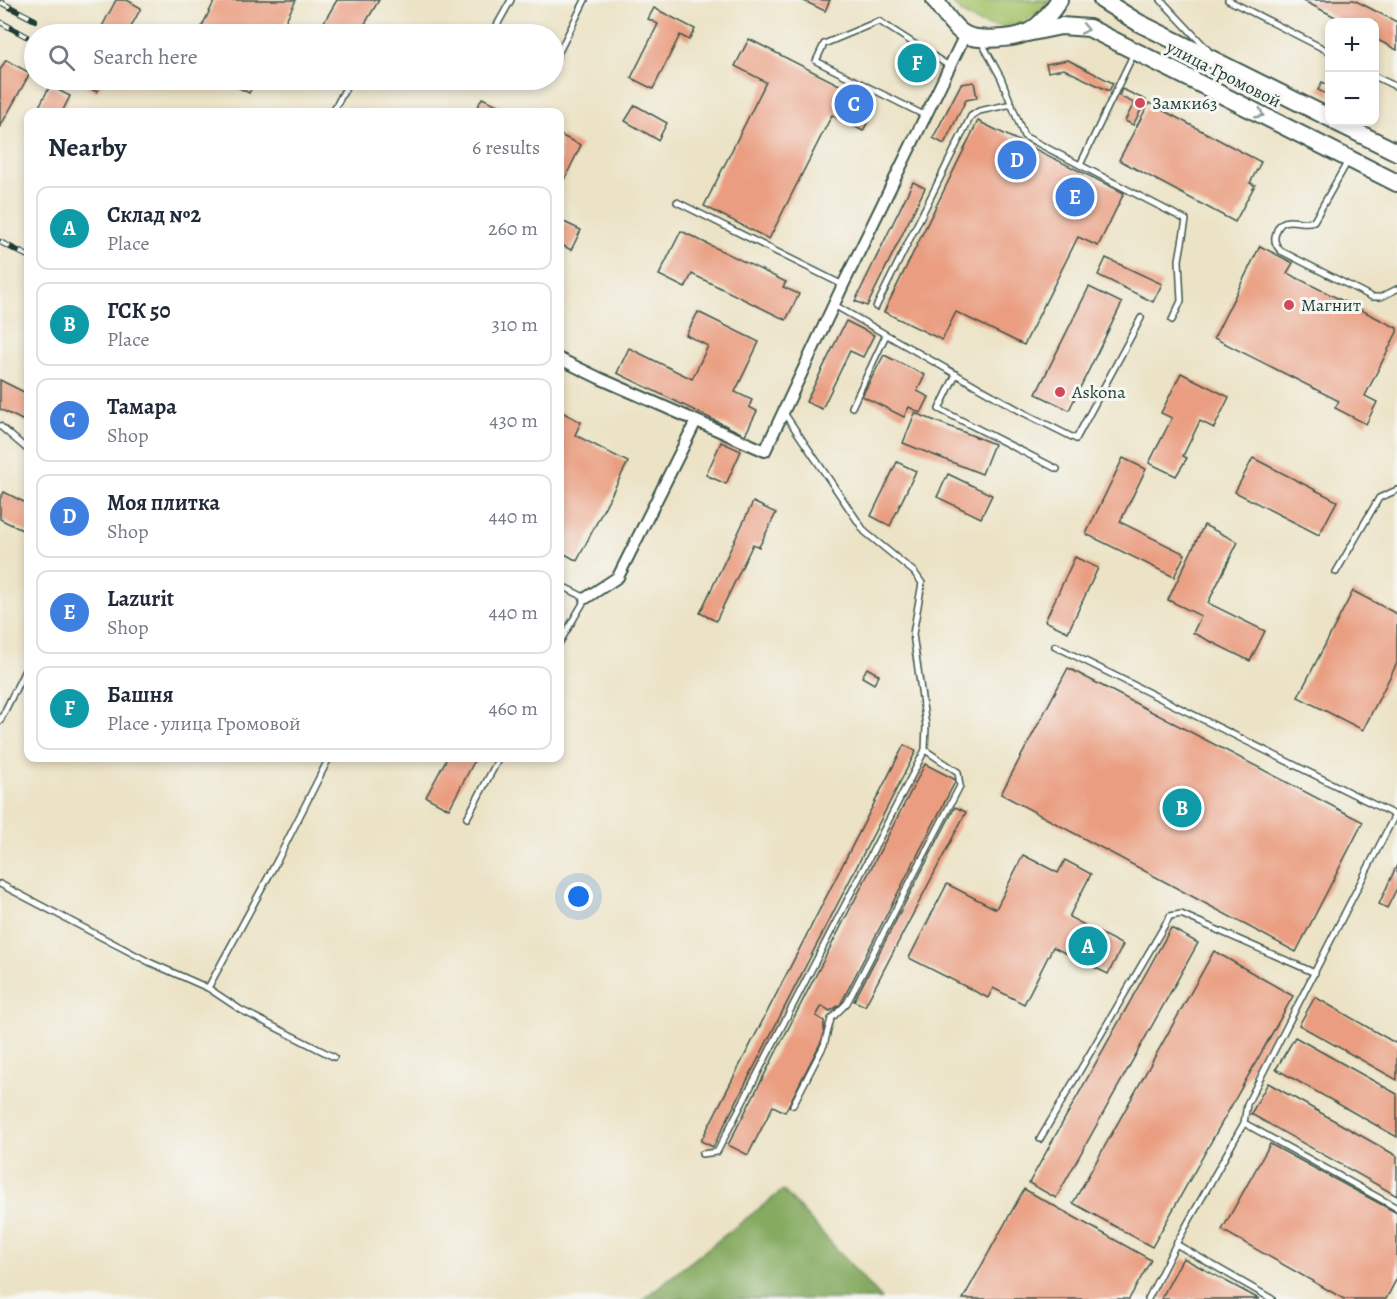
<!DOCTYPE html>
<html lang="en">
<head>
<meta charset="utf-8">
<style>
  :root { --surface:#fff; --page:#f2f2f3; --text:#1f2937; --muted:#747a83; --line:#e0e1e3; --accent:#ea580c }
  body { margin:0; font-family:Alegreya,serif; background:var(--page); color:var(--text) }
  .controls { position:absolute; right:18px; top:18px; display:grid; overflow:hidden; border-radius:12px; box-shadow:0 3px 9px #0003 }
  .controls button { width:54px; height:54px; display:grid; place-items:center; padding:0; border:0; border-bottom:2px solid var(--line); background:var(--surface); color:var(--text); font:30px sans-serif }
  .you { position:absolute; left:579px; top:897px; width:21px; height:21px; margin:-15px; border:4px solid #fff; border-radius:50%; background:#1a73e8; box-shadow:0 0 0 9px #1a73e833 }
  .badge { display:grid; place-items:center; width:39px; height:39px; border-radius:50%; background:var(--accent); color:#fff; font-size:20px; font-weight:700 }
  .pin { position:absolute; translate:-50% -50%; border:3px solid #fff; box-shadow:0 2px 6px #0006 }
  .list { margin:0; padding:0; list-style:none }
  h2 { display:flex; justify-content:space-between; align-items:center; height:78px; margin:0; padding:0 24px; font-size:26px }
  h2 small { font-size:20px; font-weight:400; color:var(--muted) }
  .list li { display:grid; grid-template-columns:39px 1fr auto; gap:18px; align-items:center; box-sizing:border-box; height:84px; margin:0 12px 12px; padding:0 12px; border:2px solid var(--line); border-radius:12px }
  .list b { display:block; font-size:22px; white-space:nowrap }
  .list p { margin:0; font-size:20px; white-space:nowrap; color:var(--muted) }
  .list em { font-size:20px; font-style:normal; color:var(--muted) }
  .icon { flex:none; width:33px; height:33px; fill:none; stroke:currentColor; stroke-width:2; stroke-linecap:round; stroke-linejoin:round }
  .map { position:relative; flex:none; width:1397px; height:1299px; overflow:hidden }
  .search { position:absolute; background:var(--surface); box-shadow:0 3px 9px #0003; left:24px; top:24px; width:540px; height:66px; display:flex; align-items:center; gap:15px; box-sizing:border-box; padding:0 21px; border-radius:33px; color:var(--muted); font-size:22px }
  .panel { position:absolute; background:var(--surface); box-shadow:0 3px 9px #0003; left:24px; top:108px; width:540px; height:654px; border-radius:12px }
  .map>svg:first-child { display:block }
</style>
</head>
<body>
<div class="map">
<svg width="1397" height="1299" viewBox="0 0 1397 1299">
  <rect width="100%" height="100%" fill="#f6f6f2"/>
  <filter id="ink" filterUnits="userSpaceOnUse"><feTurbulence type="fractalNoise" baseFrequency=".0167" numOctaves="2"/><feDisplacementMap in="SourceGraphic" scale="12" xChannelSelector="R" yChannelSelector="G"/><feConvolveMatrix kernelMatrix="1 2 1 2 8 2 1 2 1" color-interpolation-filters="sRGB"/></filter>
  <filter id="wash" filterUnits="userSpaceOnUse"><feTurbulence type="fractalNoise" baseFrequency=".008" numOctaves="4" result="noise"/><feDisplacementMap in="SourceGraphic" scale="24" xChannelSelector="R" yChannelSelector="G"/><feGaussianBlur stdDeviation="1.35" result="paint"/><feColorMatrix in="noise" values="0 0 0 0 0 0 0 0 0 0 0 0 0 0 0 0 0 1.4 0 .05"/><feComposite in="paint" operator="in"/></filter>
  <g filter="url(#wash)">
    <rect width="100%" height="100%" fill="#ece3c6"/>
    <path fill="#a7c56d" stroke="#638150" stroke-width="1.5" d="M951 0H1049C1026 35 974 35 951 0Z"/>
    <path fill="#85aa60" stroke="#52744a" stroke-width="1.5" d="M783 1190 882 1299H643Z"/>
    <g id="blocks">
      <g fill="#ea9d80">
        <path d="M116 0H127L141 8 127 34H98Z"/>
        <path d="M215 0H296L279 34H198Z"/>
        <path d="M337 0H379L359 34H317Z"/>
        <path d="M802 0H830L825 11Z"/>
        <path d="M1302 0H1354L1397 22V50L1374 38V22H1345Z"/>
        <path d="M654 8 695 29 689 40 680 35 653 89 631 78 658 24 648 19Z"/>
        <path d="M749 39 877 104 863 131 832 115 769 239 704 206 766 82 735 66Z"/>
        <path d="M6 60 30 73 0 127V70Z"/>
        <path d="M1068 60 1113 83 1109 91 1064 69 1048 72 1046 64Z"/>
        <path d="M73 80H104L97 92Z"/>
        <path d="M223 80H256L249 93Z"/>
        <path d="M974 82 977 98 966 100 944 144 933 138 961 84Z"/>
        <path d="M1322 82 1330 86V96L1318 90Z"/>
        <path d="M50 86 70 96 62 112H36Z"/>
        <path d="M1122 89 1146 100 1133 125 1125 121 1134 103 1119 96Z"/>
        <path d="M482 98 513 112H475Z"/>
        <path d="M1149 103 1261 162 1250 183 1255 185 1235 222 1119 160Z"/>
        <path d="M635 105 667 123 658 140 625 121Z"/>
        <path d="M978 121 1124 193 1098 246 1078 237 1024 345 956 312 942 340 884 312Z"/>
        <path d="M560 135 581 145 565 178 560 175Z"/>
        <path d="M913 182 925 188 867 306 855 301Z"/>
        <path d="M564 222 581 230 571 250 560 244V232Z"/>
        <path d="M681 231 786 282 783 287 799 294 786 320 692 274 685 288 659 275Z"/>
        <path d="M1260 246 1293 263 1287 273 1397 328V332L1365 396 1377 402 1366 424 1335 408 1339 401 1214 338Z"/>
        <path d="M1106 258 1162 284 1153 302 1098 275Z"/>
        <path d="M1089 287 1122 303 1069 410 1036 394Z"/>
        <path d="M698 312 759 342 735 392 752 400 749 407 757 411 745 435 617 373 629 348 692 379 708 346 686 335Z"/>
        <path d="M846 321 874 335 863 357 850 351 822 409 806 402Z"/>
        <path d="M884 355 925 375 917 391 929 397 921 413 909 407 904 417 862 396Z"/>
        <path d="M1181 373 1229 397 1214 428 1200 421 1183 456 1187 458 1176 476 1149 463 1172 418 1161 413Z"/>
        <path d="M0 380 28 394V423L0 409Z"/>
        <path d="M560 411 581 422 575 435 628 462 577 561 560 551Z"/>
        <path d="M915 413 994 444 982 474 903 443Z"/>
        <path d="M721 442 741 451 726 484 706 475Z"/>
        <path d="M1123 458 1146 469 1120 522 1185 554 1174 577 1086 534Z"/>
        <path d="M1253 458 1337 501 1319 535 1235 492Z"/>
        <path d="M897 462 916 471 890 526 871 516Z"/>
        <path d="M948 474 992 495 981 518 937 497Z"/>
        <path d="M4 492 28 504V533L0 519V499Z"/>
        <path d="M753 502 776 513 759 547 753 544 716 621 700 613Z"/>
        <path d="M1204 525 1238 542 1208 603 1265 631 1250 661 1193 633 1201 616 1168 600Z"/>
        <path d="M1075 557 1098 568 1068 632 1045 621Z"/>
        <path d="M1353 591 1397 614V663L1363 730 1298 697Z"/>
        <path d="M867 668 879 675 874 684 862 677Z"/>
        <path d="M1068 668 1363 822 1296 952 1001 794Z"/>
        <path d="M904 745 916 751 713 1147 701 1141Z"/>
        <path d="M447 758H476L449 809 426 797Z"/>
        <path d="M925 764 956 780 840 1005 830 1011 822 1006 816 1016 824 1021V1036L785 1112 773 1106 748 1155 728 1145Z"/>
        <path d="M955 807 966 812 865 1006 854 1001Z"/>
        <path d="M1023 855 1058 873 1065 860 1091 874 1069 917 1123 945 1108 974 1053 947 1024 1004 993 988 988 998 909 958 947 884 996 909Z"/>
        <path d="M1397 865V888L1387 908 1379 904Z"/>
        <path d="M1171 928 1198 943 1056 1198 1029 1183Z"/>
        <path d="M1214 951 1293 996 1152 1247 1073 1203Z"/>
        <path d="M1315 997 1397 1044V1080L1299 1025Z"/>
        <path d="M1295 1037 1397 1094V1137L1276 1069Z"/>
        <path d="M1268 1083 1397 1156V1196L1251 1114Z"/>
        <path d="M1270 1144 1397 1213V1278L1386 1299H1344L1222 1230Z"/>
        <path d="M1024 1189 1151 1260 1129 1299H963Z"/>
        <path d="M1183 1258 1259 1299H1161Z"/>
      </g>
    </g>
  </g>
  <g filter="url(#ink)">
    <use href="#blocks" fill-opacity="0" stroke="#3e564a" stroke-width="1.5"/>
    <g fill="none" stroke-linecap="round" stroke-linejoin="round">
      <g stroke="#3e564a" stroke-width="8">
        <g id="service">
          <path d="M1161 0 1208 50"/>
          <path d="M1228 0 1330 52"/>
          <path d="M492 34 511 0"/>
          <path d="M981 41 1001 78 1024 136 1186 220 1179 260 1181 301 1172 320"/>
          <path d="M554 62 585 0"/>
          <path d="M1374 76 1397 87"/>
          <path d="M544 82 545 80"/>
          <path d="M333 112 350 80"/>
          <path d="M926 116 816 61 824 44 879 21 949 66"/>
          <path d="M1348 161 1314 221C1301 227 1282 211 1276 233 1273 240 1276 246 1281 251L1372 297H1381L1397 289"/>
          <path d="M1080 165 1134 53"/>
          <path d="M677 202 843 285"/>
          <path d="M834 305 1024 413 1076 439 1141 318"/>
          <path d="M876 307 971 116 979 111 1012 104"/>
          <path d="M956 374 939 409 1057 469"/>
          <path d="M852 407 886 335"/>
          <path d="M0 426 28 450"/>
          <path d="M1336 572 1379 498 1397 490"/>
          <path d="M560 585 586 598 560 642"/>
          <path d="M1055 646 1395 815"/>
          <path d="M0 721 28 664"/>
          <path d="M467 818 499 758"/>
          <path d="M0 884 149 962 208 988 241 1010 334 1057"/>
          <path d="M208 988 278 859 329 758"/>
          <path d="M793 1105 824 1045 831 1019 847 1003 960 786 958 772 925 750"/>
          <path d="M1244 1123 1247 1104 1395 815 1397 816"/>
          <path d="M1040 1139 1170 916 1181 914 1315 973"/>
          <path d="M702 1154 717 1152 925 750 926 726 913 634 922 583 914 572 865 532 784 413"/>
          <path d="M1176 1244 1244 1123 1397 1208"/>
          <path d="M1148 1299 1176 1244 1272 1299"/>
        </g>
      </g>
      <g stroke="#3e564a" stroke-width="14">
        <g id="minor">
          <path d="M560 359 599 378 765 451 843 285 965 35"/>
          <path d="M586 598 618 577 696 421"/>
        </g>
      </g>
      <g stroke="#3e564a" stroke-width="20">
        <g id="primary">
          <path d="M935 0C941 9 956 31 966 35 979 41 1013 39 1026 33 1038 29 1053 10 1059 0"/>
          <path d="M1102 0 1139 23 1330 118"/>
          <path d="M1027 33 1061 26 1089 28 1397 183"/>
          <path d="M1336 122 1397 152"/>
        </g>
      </g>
      <use href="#service" stroke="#fff" stroke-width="5"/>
      <use href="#minor" stroke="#fff" stroke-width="10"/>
      <use href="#primary" stroke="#fff" stroke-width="16"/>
      <g stroke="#1f3d34" stroke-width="6">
        <g id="rail">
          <path d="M0 2 35 20"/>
          <path d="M0 22 26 36"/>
          <path d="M0 242 28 256"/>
        </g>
      </g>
      <use href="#rail" stroke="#f6f6f2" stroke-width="4" stroke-dasharray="11" stroke-linecap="butt"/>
    </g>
    <defs><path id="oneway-chevron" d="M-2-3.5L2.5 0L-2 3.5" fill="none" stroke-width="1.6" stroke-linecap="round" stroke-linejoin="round" transform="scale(1.5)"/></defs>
    <g stroke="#8f9e9a">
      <use href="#oneway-chevron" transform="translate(1085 29) rotate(11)"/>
      <use href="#oneway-chevron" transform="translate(1260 114) rotate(27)"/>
    </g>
  </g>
  <g fill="#d1495b" stroke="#f6f6f2" stroke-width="2">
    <circle cx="1140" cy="103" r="6"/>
    <circle cx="1289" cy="305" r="6"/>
    <circle cx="1060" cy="392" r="6"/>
  </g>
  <g text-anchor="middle" stroke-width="6" stroke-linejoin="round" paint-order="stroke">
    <g font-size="18" fill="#1f3d34" stroke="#f6f6f2">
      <text transform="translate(1224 74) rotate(27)" y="6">улица Громовой</text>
    </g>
    <g font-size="18" fill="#1f3d34" stroke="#f6f6f2" text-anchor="start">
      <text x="1152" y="109">Замки63</text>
      <text x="1301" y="311">Магнит</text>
      <text x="1072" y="398">Askona</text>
    </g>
  </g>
</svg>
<div class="controls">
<button>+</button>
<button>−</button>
</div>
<div class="you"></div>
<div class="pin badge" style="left:1088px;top:946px;background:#0f9aa8">A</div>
<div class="pin badge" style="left:1182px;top:808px;background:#0f9aa8">B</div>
<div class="pin badge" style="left:854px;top:104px;background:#3f7fe0">C</div>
<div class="pin badge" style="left:1017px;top:160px;background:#3f7fe0">D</div>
<div class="pin badge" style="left:1075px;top:197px;background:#3f7fe0">E</div>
<div class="pin badge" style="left:917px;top:63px;background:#0f9aa8">F</div>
<div class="search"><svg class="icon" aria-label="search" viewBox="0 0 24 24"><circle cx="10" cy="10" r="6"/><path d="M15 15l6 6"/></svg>Search here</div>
<section class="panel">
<h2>Nearby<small>6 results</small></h2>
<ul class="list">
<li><span class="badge" style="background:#0f9aa8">A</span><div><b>Склад №2</b><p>Place</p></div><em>260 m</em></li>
<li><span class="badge" style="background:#0f9aa8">B</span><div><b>ГСК 50</b><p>Place</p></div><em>310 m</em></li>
<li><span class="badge" style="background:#3f7fe0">C</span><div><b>Тамара</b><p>Shop</p></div><em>430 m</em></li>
<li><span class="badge" style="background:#3f7fe0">D</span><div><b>Моя плитка</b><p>Shop</p></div><em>440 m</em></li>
<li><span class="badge" style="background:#3f7fe0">E</span><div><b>Lazurit</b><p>Shop</p></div><em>440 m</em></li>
<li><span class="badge" style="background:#0f9aa8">F</span><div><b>Башня</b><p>Place · улица Громовой</p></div><em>460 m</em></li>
</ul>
</section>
</div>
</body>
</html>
